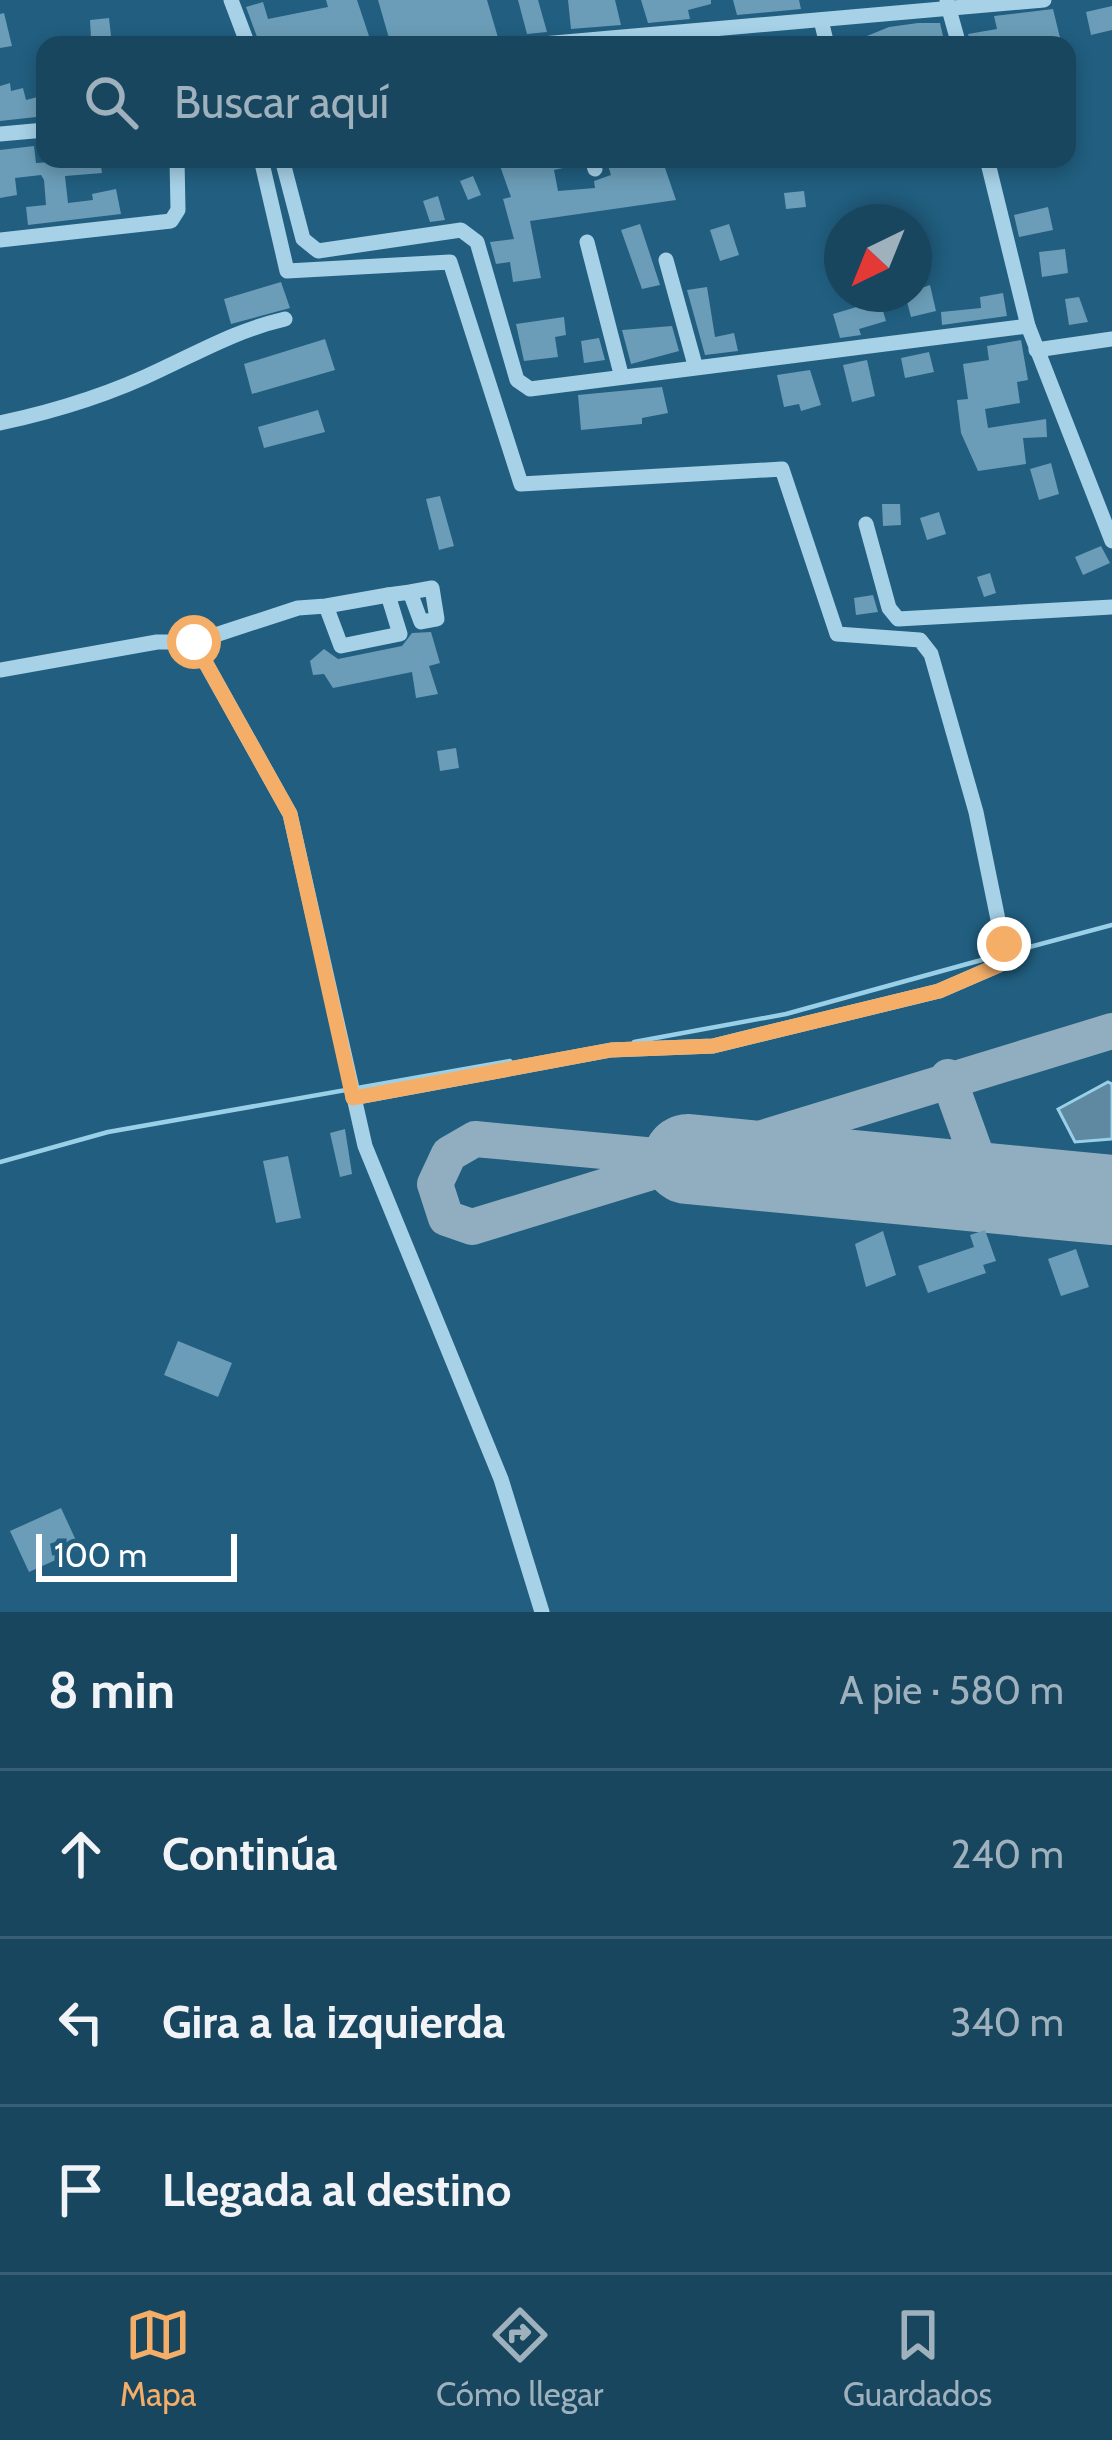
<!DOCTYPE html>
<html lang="es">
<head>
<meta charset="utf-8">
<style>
  :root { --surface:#19465f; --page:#224d65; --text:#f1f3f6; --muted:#9fb1bd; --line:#375e74; --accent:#f4ae68 }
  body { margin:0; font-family:Cabin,sans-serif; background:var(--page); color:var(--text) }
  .compass { position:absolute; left:824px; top:204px; width:108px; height:108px; border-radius:50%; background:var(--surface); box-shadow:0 6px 18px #0003; rotate:223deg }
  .scale { position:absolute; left:36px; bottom:30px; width:201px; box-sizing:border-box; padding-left:12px; border:6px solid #fff; border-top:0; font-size:33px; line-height:42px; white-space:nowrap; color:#fff; -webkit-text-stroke:9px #215e7f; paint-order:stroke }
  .stop { position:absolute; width:36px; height:36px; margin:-27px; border:9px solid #f4ae68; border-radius:50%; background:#fff }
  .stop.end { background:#f4ae68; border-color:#fff; box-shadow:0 3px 12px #0008 }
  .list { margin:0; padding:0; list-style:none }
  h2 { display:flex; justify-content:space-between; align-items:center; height:156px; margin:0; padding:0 48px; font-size:51px }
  h2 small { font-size:39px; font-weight:400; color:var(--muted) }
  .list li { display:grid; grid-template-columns:78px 1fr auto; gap:36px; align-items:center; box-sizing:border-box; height:168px; padding:0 48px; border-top:3px solid var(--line) }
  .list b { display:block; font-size:45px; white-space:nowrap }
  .list em { font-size:39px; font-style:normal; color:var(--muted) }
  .icon { flex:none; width:66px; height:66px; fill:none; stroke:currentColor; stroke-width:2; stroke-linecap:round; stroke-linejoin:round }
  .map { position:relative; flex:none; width:1112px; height:1612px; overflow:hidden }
  .search { position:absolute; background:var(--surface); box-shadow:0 6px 18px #0003; left:36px; right:36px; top:36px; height:132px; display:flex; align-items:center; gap:30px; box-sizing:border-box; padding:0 42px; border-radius:24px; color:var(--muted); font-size:45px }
  .sheet { height:660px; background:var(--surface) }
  nav { display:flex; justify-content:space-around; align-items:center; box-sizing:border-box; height:168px; border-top:3px solid var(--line); background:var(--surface); font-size:33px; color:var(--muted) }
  nav a { display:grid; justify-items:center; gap:6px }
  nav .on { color:var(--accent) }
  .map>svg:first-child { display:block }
</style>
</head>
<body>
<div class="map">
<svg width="1112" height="1612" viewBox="0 0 1112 1612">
  <rect width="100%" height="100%" fill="#215e7f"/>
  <path fill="#5e89a1" stroke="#9acfe8" stroke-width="3" d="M1108 1082 1112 1084V1139L1075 1142 1058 1109Z"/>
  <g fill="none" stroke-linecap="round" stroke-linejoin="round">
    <g stroke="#9acfe8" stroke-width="4.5">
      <path d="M1007 953 1112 925"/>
      <path d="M634 1042 786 1014 996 956"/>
      <path d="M0 1162 108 1132 510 1061"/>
    </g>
    <g stroke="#90aebf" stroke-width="36">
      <path d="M948 1077 988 1188"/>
      <path d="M688 1159 475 1139 449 1154 435 1184 446 1218 472 1227 1112 1031"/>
    </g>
    <path stroke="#90aebf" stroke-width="90" d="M688 1159 1112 1200"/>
  </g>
  <g fill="#6b9db8">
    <path d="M326 0H357L372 45H260L246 7 263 2 268 19 328 7Z"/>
    <path d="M378 0H487L499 41 391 45Z"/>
    <path d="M518 0H538L547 32 527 34Z"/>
    <path d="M568 0H615L621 25 571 29Z"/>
    <path d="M641 0H711V4L688 10 690 19 648 23Z"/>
    <path d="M733 0H799L801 9 737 15Z"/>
    <path d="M1112 6V30L1091 35 1086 12Z"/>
    <path d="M1053 9 1061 42 971 45 968 34 997 29 994 16Z"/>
    <path d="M4 13 12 46 0 48V14Z"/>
    <path d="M109 18 111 36 91 38 90 20Z"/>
    <path d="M918 23H940L945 45H926L925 37 891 45H845L889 27Z"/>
    <path d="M10 83 11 91 23 88 26 100 45 95V116L0 121V86Z"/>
    <path d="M34 146 36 163 100 159 102 173 65 176 68 203 93 200 92 194 116 189 121 214 28 225 26 207 46 205 44 180 41 175 15 178 17 195 0 198V150Z"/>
    <path d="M516 159H580L581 164 554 170 558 191 595 188 594 181 611 175 606 159H662L676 200 530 221 541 278 513 282 510 262 496 264 490 242 514 239 503 199 511 197 499 163Z"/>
    <path d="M473 176 481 195 468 200 460 181Z"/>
    <path d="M804 191 806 207 786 209 784 193Z"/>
    <path d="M438 196 445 220 430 222 423 201Z"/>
    <path d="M1048 207 1053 230 1019 237 1014 215Z"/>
    <path d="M640 224 660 285 642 289 621 230Z"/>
    <path d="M729 224 739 255 720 261 710 230Z"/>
    <path d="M1065 249 1068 273 1042 277 1039 252Z"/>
    <path d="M281 282 290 308 231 324 224 299Z"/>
    <path d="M930 285 936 311 911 317 905 294Z"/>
    <path d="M707 287 715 337 734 333 738 351 705 355 687 290Z"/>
    <path d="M1003 293 1007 316 942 325 941 312 981 308 980 297Z"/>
    <path d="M856 294H878L886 321 859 329 861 335 840 338 833 314 860 306Z"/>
    <path d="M1079 297 1088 322 1069 325 1065 299Z"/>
    <path d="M564 317 566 335 555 337 558 357 524 361 516 324Z"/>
    <path d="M672 326 679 351 631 364 622 330Z"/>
    <path d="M599 338 605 360 584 363 581 341Z"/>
    <path d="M325 339 335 370 252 394 244 364Z"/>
    <path d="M1021 340 1028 380 1017 382 1020 403 985 409 988 428 1046 419 1047 437 1023 438 1026 464 978 471 961 433 957 400 968 399 963 364 989 360 987 346Z"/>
    <path d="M929 352 934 372 905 378 901 358Z"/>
    <path d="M867 360 875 396 852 402 843 365Z"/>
    <path d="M810 370 821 405 801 411 799 404 784 407 777 375Z"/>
    <path d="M662 387 668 413 642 418V424L581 430 578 395Z"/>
    <path d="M318 410 325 432 264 448 258 427Z"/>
    <path d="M1051 463 1059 494 1039 500 1030 469Z"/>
    <path d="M440 496 454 546 439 550 426 499Z"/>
    <path d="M882 504H900L901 525 883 526Z"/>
    <path d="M939 512 946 534 927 540 920 518Z"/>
    <path d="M1101 546 1110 563 1083 575 1075 557Z"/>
    <path d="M990 573 996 593 984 597 977 577Z"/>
    <path d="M873 595 878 612 856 615 854 598Z"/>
    <path d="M431 632 440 663 429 666 438 694 416 698 412 672 333 688 324 674 313 675 310 661 324 649 338 659 402 646 412 633Z"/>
    <path d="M456 748 459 768 440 771 437 751Z"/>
    <path d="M345 1129 352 1174 340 1177 330 1133Z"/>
    <path d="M288 1156 301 1218 276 1223 263 1161Z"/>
    <path d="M985 1230 996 1261 983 1265 986 1273 928 1293 918 1266 974 1247 970 1235Z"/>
    <path d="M883 1231 896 1275 866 1287 855 1244Z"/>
    <path d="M1076 1249 1089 1287 1061 1296 1048 1259Z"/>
    <path d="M178 1341 232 1363 218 1397 164 1375Z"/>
    <path d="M61 1508 80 1549 29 1572 10 1531Z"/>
  </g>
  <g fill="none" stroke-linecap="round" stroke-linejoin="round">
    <g stroke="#a6d1e7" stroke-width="15">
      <path d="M231 0 248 45"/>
      <path d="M947 2 959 45"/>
      <path d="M821 20 827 45"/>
      <path d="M531 45 1044 0"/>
      <path d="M0 134 45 130"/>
      <path d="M261 159 287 271 450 262 521 484 782 469 837 634 920 640 931 654 976 812 1003 944 999 965 939 991 713 1046 611 1050 353 1098"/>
      <path d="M282 159 303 239 318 251 461 230 477 242 517 380 530 389 1028 326"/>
      <path d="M592 159 595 169"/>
      <path d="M987 159 1028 326 1112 541"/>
      <path d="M0 240 171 221 178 210 177 159"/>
      <path d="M587 242 621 374"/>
      <path d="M666 260 695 365"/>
      <path d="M1036 350 1112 339"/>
      <path d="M0 423C56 411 111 394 162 369 205 349 238 330 285 319"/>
      <path d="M866 524 889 608 898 619 1112 607"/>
      <path d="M388 595 410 592 421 622 437 619 432 588 410 592"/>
      <path d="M194 642 298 608 326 606 341 646 400 634 388 595 326 606"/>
      <path d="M0 670 157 642H194L290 814 365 1146 501 1479 542 1612"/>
    </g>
  </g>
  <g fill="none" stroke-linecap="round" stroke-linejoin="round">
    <path stroke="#f4ae68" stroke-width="15" d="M194 642 290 814 353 1098 611 1050 713 1046 939 991 999 965 1004 944"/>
  </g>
</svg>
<svg class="compass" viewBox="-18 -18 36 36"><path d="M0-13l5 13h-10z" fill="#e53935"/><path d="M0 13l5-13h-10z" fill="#9fb1bd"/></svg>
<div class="scale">100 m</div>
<div class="stop" style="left:194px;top:642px"></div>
<div class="stop end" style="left:1004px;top:944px"></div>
<div class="search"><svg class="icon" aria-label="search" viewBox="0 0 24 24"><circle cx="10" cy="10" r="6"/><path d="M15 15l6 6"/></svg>Buscar aquí</div>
</div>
<section class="sheet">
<h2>8 min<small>A pie · 580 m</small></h2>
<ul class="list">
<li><svg class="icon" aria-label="ahead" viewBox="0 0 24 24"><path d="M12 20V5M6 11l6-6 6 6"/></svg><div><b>Continúa</b></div><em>240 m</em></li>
<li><svg class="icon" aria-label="left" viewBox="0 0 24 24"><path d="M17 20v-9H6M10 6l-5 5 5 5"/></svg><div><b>Gira a la izquierda</b></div><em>340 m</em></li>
<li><svg class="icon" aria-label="arrive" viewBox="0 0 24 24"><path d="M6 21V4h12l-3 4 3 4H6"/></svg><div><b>Llegada al destino</b></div></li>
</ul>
</section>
<nav>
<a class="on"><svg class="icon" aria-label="map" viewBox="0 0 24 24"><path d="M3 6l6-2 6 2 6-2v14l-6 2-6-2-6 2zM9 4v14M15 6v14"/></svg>Mapa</a>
<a><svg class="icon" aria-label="directions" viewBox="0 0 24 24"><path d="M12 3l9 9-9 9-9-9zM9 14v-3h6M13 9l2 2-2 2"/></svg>Cómo llegar</a>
<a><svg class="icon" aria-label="saved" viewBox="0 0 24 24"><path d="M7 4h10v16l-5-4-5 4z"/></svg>Guardados</a>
</nav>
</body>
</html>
